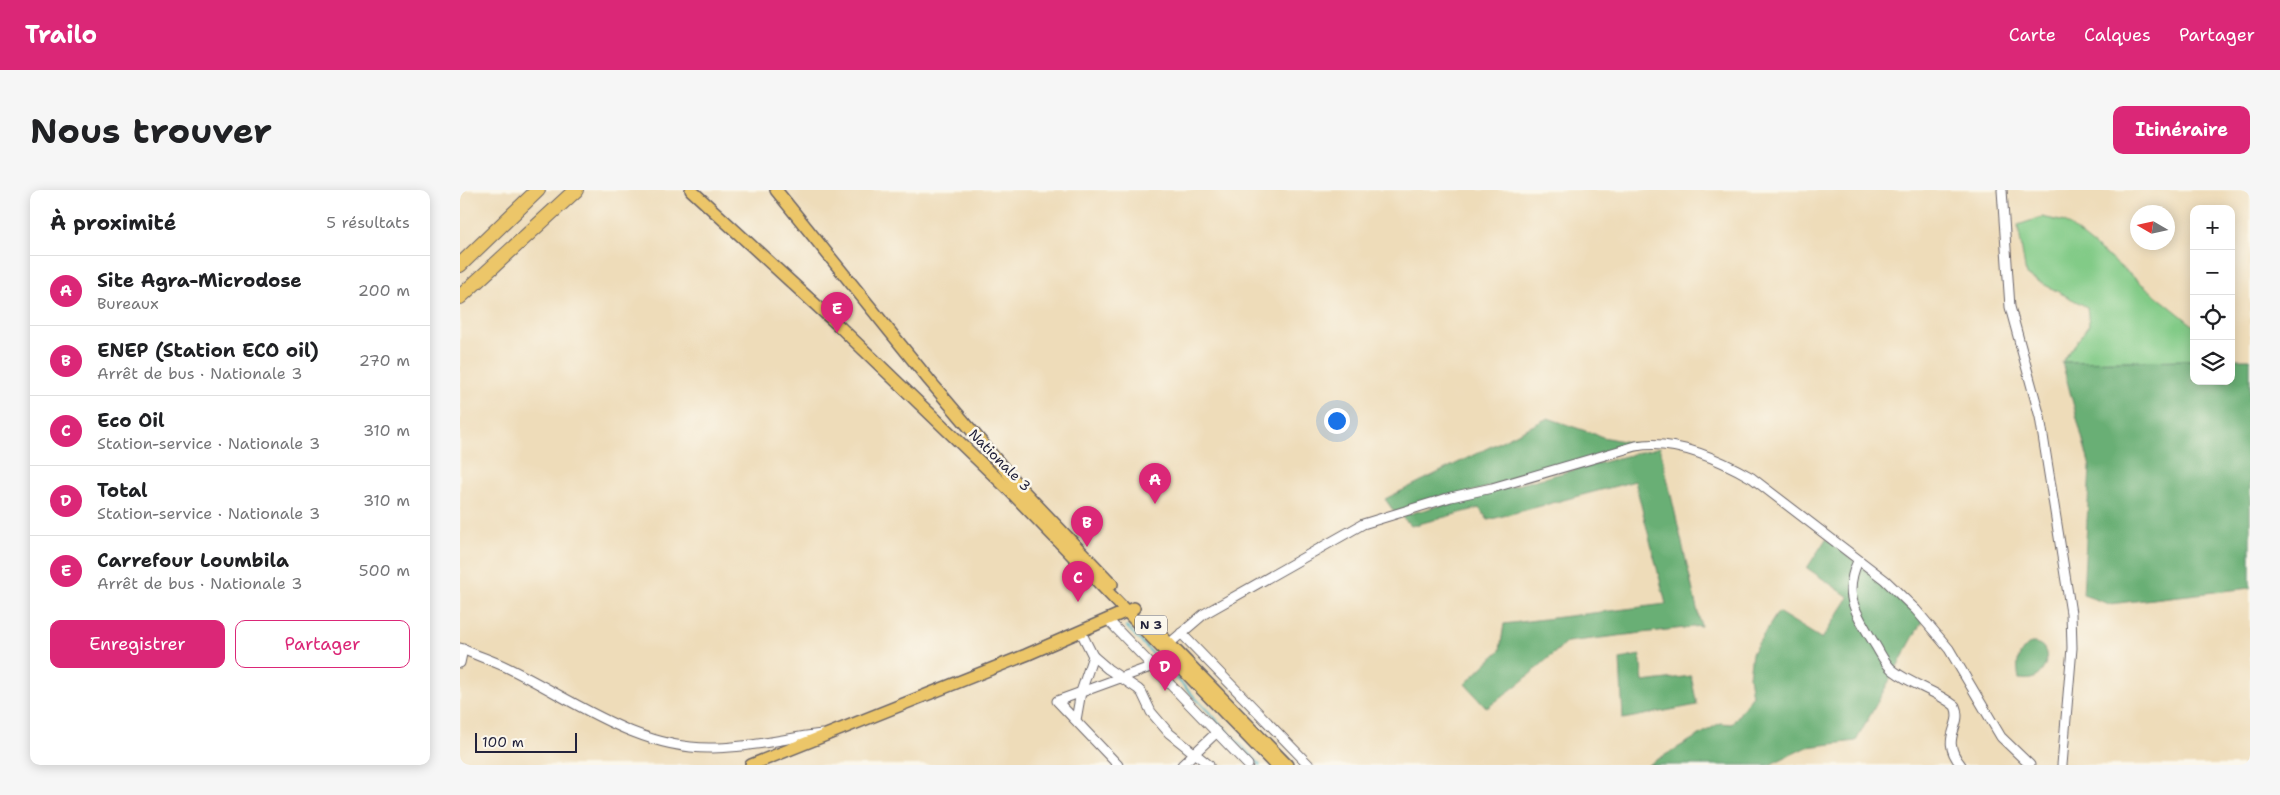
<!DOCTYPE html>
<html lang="fr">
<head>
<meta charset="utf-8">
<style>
  :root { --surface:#fff; --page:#f6f6f6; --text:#202124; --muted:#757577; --line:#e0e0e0; --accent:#db2777 }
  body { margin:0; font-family:"Shantell Sans",sans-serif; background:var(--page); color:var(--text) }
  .controls { position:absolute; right:15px; top:15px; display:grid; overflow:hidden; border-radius:10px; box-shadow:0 2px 12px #0003 }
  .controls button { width:45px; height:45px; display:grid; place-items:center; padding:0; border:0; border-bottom:1px solid var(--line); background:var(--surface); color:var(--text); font:25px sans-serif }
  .compass { position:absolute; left:1670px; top:15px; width:45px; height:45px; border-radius:50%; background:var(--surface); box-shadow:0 2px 12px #0003; rotate:279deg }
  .scale { position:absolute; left:15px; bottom:12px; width:102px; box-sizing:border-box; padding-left:5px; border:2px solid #22223b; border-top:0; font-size:14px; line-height:18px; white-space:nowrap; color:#22223b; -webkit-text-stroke:4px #fbf7ec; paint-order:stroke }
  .you { position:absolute; left:876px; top:230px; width:18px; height:18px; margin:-12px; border:4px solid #fff; border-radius:50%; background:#1a73e8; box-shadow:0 0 0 8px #1a73e833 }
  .badge { display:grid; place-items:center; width:32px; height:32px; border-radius:50%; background:var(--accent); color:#fff; font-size:16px; font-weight:700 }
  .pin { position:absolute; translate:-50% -41px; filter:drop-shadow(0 1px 2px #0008) }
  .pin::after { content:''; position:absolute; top:26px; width:18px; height:15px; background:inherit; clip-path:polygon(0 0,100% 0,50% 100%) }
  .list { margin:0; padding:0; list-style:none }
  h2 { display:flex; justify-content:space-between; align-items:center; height:65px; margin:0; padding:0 20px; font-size:21px }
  h2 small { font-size:16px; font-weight:400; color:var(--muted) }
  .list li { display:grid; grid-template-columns:32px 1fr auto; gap:15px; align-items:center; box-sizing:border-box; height:70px; padding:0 20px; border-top:1px solid var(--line) }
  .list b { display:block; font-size:19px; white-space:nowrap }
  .list p { margin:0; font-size:16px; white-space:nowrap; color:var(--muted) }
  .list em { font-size:16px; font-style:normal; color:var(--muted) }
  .actions { display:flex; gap:10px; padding:15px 20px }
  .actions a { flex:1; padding:11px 0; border:1px solid var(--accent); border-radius:10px; text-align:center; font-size:18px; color:var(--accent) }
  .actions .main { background:var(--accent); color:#fff }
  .icon { flex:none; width:28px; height:28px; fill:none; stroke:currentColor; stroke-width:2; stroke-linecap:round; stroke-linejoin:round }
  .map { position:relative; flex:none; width:1790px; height:575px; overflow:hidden; border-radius:10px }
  header { display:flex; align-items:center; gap:30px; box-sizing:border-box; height:70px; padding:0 25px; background:var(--accent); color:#fff }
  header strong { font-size:24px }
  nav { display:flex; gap:28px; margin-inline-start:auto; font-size:18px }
  .intro { display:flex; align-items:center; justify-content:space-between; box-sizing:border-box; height:120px; padding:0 30px }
  h1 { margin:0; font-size:35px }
  .button { padding:12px 22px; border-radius:10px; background:var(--accent); color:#fff; font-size:18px; font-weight:700 }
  main { display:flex; gap:30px; padding:0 30px }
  aside { flex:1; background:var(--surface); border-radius:10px; box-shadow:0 2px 12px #0003 }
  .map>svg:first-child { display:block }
</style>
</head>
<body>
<header>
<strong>Trailo</strong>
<nav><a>Carte</a><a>Calques</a><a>Partager</a></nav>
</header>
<div class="intro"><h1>Nous trouver</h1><a class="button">Itinéraire</a></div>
<main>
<aside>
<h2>À proximité<small>5 résultats</small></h2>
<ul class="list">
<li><span class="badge">A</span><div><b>Site Agra-Microdose</b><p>Bureaux</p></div><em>200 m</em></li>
<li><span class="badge">B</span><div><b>ENEP (Station ECO oil)</b><p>Arrêt de bus · Nationale 3</p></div><em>270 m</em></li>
<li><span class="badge">C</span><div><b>Eco Oil</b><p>Station-service · Nationale 3</p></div><em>310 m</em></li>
<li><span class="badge">D</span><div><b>Total</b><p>Station-service · Nationale 3</p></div><em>310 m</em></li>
<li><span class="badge">E</span><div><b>Carrefour Loumbila</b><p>Arrêt de bus · Nationale 3</p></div><em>500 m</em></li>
</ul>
<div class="actions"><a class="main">Enregistrer</a><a>Partager</a></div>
</aside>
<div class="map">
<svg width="1790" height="575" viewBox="0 0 1790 575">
  <rect width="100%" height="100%" fill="#fbf7ec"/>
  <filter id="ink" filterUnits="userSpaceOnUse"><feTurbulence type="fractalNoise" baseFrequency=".02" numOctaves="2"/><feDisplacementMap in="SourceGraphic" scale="10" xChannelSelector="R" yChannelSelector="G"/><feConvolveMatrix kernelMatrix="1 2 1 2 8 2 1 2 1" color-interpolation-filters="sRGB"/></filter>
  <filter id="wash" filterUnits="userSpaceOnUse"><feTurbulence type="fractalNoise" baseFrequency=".0096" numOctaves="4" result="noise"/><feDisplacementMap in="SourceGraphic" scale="20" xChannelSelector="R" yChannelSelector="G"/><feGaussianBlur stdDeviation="1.12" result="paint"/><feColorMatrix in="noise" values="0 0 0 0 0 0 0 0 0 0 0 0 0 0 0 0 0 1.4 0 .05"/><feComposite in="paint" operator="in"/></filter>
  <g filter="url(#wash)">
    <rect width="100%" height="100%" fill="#eedcb9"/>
    <path fill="#82cb87" stroke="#527661" d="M1582 27 1605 32 1734 136V170L1602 172 1629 135 1627 117 1566 85 1558 35Z"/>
    <g fill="#69af74" stroke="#466858">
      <path d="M1771 169H1790V398L1649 414 1623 405 1630 277 1602 172 1734 170V191H1771Z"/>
      <path d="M1088 228 1143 247 1182 255 935 323 925 309Z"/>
      <path d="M1200 257 1241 436 1107 452 1061 492 1027 518 1005 494 1040 460 1044 434 1206 414 1175 291 1028 330 1019 318 951 336 941 326Z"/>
      <path d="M1366 349 1465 426 1396 551 1347 557 1309 575H1188L1260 533 1272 534 1292 506 1289 486 1292 463 1318 422 1362 449 1389 407 1347 378Z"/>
      <path d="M1571 453C1594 452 1589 484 1571 489 1568 490 1562 489 1559 489 1556 473 1557 463 1571 453Z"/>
      <path d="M1180 465 1183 492 1231 486 1237 515 1163 529 1160 469Z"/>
    </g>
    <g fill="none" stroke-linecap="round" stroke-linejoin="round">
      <path stroke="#43afc1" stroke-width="2" d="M666 436 800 575"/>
    </g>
  </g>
  <g filter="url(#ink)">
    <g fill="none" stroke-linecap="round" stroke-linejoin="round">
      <g stroke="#696367" stroke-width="11">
        <g id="minor">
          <path d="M1542 0 1550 117 1580 227 1611 423 1612 458 1602 575"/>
          <path d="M1398 371C1382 405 1396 423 1414 453 1420 462 1425 475 1434 481 1452 495 1477 501 1495 516 1504 537 1478 547 1501 575"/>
          <path d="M648 430 788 575"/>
          <path d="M721 443 849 575"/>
          <path d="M710 453 744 424 903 334 991 307 1032 298 1176 256C1214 249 1259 269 1292 288L1425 390 1456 420 1489 459 1541 547 1570 575"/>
          <path d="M0 458C15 465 31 470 46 477 111 508 177 560 253 558 289 558 325 548 362 544"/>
          <path d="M633 466 648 479 678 499 682 503 691 522 709 543 749 575"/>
          <path d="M0 473 3 459"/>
          <path d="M616 530 621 502 633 466 621 442"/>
          <path d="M658 575 597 511 693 476"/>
          <path d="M722 575 757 542"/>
        </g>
      </g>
      <g stroke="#696367" stroke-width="14">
        <g id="major">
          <path d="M231 0 380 137 548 299 815 575"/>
          <path d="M316 0 469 190 556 293 652 394"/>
          <path d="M694 438 827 575"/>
          <path d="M291 575 566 465 674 418"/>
        </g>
      </g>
      <g stroke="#696367" stroke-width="16">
        <g id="highway">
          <path d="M0 75 78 0"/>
          <path d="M0 107 116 0"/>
        </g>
      </g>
      <use href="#minor" stroke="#fff" stroke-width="9"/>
      <use href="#major" stroke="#ecc669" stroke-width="11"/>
      <use href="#highway" stroke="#ecc669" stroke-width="14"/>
    </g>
  </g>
  <g text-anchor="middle" stroke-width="5" stroke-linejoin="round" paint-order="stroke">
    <rect fill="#fbf7ec" stroke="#636270" stroke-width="1" x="675" y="425.5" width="32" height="19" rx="4"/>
    <g font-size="12" font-weight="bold" fill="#22223b">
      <text x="691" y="439">N 3</text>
    </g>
    <g font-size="14" fill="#22223b" stroke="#fbf7ec">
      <text transform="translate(540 270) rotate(45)" y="5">Nationale 3</text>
    </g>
  </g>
</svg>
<div class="controls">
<button>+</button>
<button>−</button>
<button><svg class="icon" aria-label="locate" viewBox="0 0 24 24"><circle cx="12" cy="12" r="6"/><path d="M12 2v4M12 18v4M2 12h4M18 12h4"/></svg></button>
<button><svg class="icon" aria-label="layers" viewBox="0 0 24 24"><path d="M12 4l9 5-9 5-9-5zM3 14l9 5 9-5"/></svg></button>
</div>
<svg class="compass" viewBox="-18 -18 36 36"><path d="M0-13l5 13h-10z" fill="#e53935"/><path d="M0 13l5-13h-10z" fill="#757577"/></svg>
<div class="scale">100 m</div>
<div class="you"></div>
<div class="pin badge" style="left:695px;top:314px">A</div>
<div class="pin badge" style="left:627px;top:357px">B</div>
<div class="pin badge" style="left:618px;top:412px">C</div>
<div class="pin badge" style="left:705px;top:501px">D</div>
<div class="pin badge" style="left:377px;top:143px">E</div>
</div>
</main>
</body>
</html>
